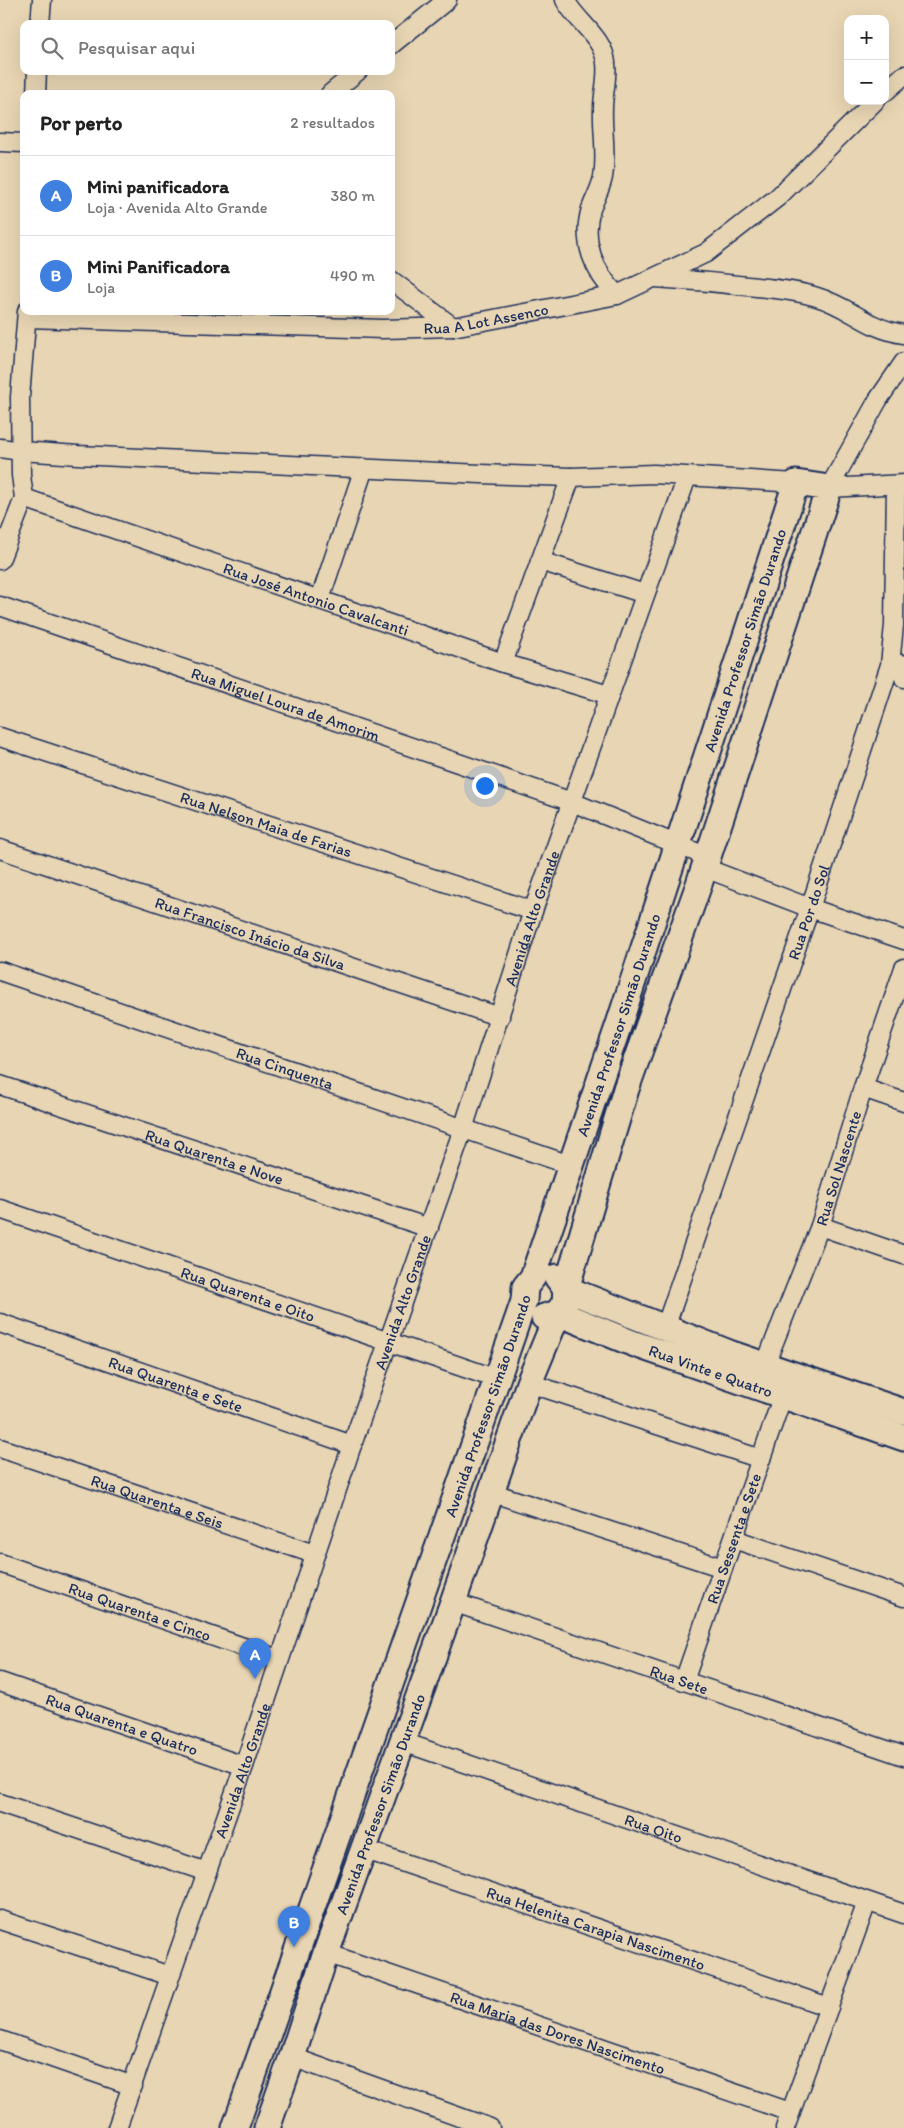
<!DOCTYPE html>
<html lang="pt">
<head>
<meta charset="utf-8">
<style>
  :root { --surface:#fff; --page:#f2f2f2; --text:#222; --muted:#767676; --line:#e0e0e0; --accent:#d1495b }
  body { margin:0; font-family:Itim,sans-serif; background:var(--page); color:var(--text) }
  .controls { position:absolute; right:15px; top:15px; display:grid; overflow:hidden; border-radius:10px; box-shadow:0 5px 20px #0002 }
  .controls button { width:45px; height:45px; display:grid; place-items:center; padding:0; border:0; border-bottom:1px solid var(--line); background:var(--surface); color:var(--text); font:25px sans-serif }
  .you { position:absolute; left:484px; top:785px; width:18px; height:18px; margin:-12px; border:4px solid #fff; border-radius:50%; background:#1a73e8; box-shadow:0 0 0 8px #1a73e833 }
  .badge { display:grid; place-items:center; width:32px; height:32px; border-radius:50%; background:var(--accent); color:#fff; font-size:16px; font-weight:700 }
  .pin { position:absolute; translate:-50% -41px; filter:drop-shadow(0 1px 2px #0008) }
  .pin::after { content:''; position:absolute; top:26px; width:18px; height:15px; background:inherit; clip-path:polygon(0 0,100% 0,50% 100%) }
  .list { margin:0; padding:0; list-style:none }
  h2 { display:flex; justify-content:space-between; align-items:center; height:65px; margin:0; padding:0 20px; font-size:21px }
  h2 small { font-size:16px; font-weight:400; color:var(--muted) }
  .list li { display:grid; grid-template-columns:32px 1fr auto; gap:15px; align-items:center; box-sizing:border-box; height:80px; padding:0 20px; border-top:1px solid var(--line) }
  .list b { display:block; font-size:19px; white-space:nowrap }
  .list p { margin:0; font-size:16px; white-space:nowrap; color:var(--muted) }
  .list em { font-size:16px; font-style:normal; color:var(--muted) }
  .icon { flex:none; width:28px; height:28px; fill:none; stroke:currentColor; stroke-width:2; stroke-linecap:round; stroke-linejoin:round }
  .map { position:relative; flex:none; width:904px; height:2128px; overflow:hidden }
  .search { position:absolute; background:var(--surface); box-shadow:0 5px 20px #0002; left:20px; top:20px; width:375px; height:55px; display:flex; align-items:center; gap:12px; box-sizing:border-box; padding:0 18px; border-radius:10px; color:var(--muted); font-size:19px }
  .panel { position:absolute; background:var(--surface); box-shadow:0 5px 20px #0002; left:20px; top:90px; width:375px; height:225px; border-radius:10px }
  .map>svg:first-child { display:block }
</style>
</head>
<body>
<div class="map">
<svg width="904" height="2128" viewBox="0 0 904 2128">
  <rect width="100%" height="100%" fill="#e8d5b3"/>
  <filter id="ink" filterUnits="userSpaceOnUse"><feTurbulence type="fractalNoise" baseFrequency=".02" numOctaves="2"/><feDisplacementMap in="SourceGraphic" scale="10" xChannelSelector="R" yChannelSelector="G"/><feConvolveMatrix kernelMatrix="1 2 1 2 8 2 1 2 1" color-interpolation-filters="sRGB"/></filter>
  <g filter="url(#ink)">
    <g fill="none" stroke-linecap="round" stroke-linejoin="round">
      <g stroke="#1b2f5e" stroke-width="21">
        <g id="street">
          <path d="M565 0C576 21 604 38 606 63 608 78 603 93 603 108 602 131 607 154 603 177 601 188 595 198 591 209 581 241 594 272 617 295"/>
          <path d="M40 24 42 0"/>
          <path d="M391 45 447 0"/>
          <path d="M885 92 904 75"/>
          <path d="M36 94 37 71"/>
          <path d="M330 94 358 71"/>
          <path d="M0 142 24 143"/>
          <path d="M655 278C689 280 723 283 757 287 778 289 798 291 817 297 851 307 867 329 904 334"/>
          <path d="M391 280 453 327"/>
          <path id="s1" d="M27 318 383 329 453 327 617 295 706 253 778 197 875 101"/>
          <path d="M0 448 21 451 78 455 481 474 571 477 654 474 796 483"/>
          <path d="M829 488 878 400 904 362"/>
          <path d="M829 488 904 484"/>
          <path id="s2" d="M24 498 503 663 609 695"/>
          <path d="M0 560 24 498 21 475 20 397 27 311"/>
          <path d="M540 561 645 594"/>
          <path d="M320 599 364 468"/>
          <path id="s3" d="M0 606 572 802 708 857"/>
          <path d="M503 663 571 477"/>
          <path d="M902 664 904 678"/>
          <path id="s4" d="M0 737 533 911"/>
          <path id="s5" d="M0 849 500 1017"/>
          <path d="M705 868 810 908 904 940"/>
          <path id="s6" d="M0 971 570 1165"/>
          <path id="s7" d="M0 1085 429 1228"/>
          <path d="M863 1088 904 1102"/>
          <path id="s8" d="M0 1209 497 1379"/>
          <path d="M820 1226 904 1255"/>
          <path id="s9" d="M0 1323 352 1445"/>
          <path id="s10" d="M665 1328 810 908 890 665 894 625 896 485"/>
          <path id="s11" d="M765 1365 820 1226 863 1088 904 968"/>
          <path d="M529 1383 761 1459"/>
          <path id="s12" d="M0 1448 314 1554"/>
          <path d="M490 1492 723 1568"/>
          <path d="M734 1539 904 1597"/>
          <path id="s13" d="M0 1563 278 1659"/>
          <path id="s14" d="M453 1602 904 1756"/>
          <path id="s15" d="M684 1681 783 1395"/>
          <path id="s16" d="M0 1682 244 1766"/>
          <path id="s17" d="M403 1742 904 1914"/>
          <path d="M0 1803 207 1872"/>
          <path id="s18" d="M363 1849 829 2007"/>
          <path d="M0 1920 170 1976"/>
          <path id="s19" d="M326 1953 790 2112"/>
          <path d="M0 2040 133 2086"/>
          <path d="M292 2057 490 2128"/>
          <path id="s20" d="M117 2128 244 1766 352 1445 463 1129 533 911 687 477"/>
          <path d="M785 2128 867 1902"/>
        </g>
      </g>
      <g stroke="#1b2f5e" stroke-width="29">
        <g id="secondary">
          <path d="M557 1277 566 1289 729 1353 904 1412"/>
          <path id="s21" d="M544 1317 558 1313 632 1343 904 1438"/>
          <path id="s22" d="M235 2128 497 1379 524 1301 525 1287 533 1277 619 1024 796 483 829 488 699 884 626 1089 566 1289 565 1302 558 1313 529 1383 453 1602 326 1953 292 2057 267 2128"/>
        </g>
      </g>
      <use href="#street" stroke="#e8d5b3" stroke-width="18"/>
      <use href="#secondary" stroke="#e8d5b3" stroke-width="25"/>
    </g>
  </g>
  <g text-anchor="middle" stroke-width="4.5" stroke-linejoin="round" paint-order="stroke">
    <g font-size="16" fill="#1b2f5e" stroke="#e8d5b3">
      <text dy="6" stroke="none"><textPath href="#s1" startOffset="460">Rua A Lot Assenco</textPath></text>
      <text dy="6" stroke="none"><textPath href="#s2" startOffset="309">Rua José Antonio Cavalcanti</textPath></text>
      <text dy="6" stroke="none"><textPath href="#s22" startOffset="1574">Avenida Professor Simão Durando</textPath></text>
      <text dy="6" stroke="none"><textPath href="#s3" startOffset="302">Rua Miguel Loura de Amorim</textPath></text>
      <text dy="6" stroke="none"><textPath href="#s4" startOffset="280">Rua Nelson Maia de Farias</textPath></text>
      <text dy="6" stroke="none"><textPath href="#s10" startOffset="440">Rua Por do Sol</textPath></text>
      <text dy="6" stroke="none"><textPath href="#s20" startOffset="1279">Avenida Alto Grande</textPath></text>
      <text dy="6" stroke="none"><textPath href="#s5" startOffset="264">Rua Francisco Inácio da Silva</textPath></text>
      <text dy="6" stroke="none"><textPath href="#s22" startOffset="1169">Avenida Professor Simão Durando</textPath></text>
      <text dy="6" stroke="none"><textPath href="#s6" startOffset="301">Rua Cinquenta</textPath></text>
      <text dy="6" stroke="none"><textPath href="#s7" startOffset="226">Rua Quarenta e Nove</textPath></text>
      <text dy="6" stroke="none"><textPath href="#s11" startOffset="210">Rua Sol Nascente</textPath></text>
      <text dy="6" stroke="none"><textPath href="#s8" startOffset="262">Rua Quarenta e Oito</textPath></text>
      <text dy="6" stroke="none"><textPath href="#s20" startOffset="874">Avenida Alto Grande</textPath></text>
      <text dy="6" stroke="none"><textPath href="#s21" startOffset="178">Rua Vinte e Quatro</textPath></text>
      <text dy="6" stroke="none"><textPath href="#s9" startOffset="186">Rua Quarenta e Sete</textPath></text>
      <text dy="6" stroke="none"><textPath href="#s22" startOffset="765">Avenida Professor Simão Durando</textPath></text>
      <text dy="6" stroke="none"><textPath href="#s12" startOffset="166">Rua Quarenta e Seis</textPath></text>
      <text dy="6" stroke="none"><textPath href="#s15" startOffset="151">Rua Sessenta e Sete</textPath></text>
      <text dy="6" stroke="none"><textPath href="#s13" startOffset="148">Rua Quarenta e Cinco</textPath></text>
      <text dy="6" stroke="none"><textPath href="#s14" startOffset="239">Rua Sete</textPath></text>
      <text dy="6" stroke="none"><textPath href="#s16" startOffset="129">Rua Quarenta e Quatro</textPath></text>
      <text dy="6" stroke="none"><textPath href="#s20" startOffset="379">Avenida Alto Grande</textPath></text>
      <text transform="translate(380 1804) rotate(-70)" y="6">Avenida Professor Simão Durando</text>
      <text dy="6" stroke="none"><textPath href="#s17" startOffset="265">Rua Oito</textPath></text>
      <text dy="6" stroke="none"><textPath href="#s18" startOffset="246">Rua Helenita Carapia Nascimento</textPath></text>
      <text dy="6" stroke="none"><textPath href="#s19" startOffset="245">Rua Maria das Dores Nascimento</textPath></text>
    </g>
  </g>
</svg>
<div class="controls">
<button>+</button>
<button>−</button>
</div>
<div class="you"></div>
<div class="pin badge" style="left:255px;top:1679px;background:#3f7fe0">A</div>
<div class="pin badge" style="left:294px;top:1947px;background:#3f7fe0">B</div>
<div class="search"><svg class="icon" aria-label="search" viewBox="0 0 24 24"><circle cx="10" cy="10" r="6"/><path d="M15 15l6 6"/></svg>Pesquisar aqui</div>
<section class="panel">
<h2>Por perto<small>2 resultados</small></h2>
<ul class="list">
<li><span class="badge" style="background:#3f7fe0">A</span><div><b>Mini panificadora</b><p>Loja · Avenida Alto Grande</p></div><em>380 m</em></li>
<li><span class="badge" style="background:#3f7fe0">B</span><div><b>Mini Panificadora</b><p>Loja</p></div><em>490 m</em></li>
</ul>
</section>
</div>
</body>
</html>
